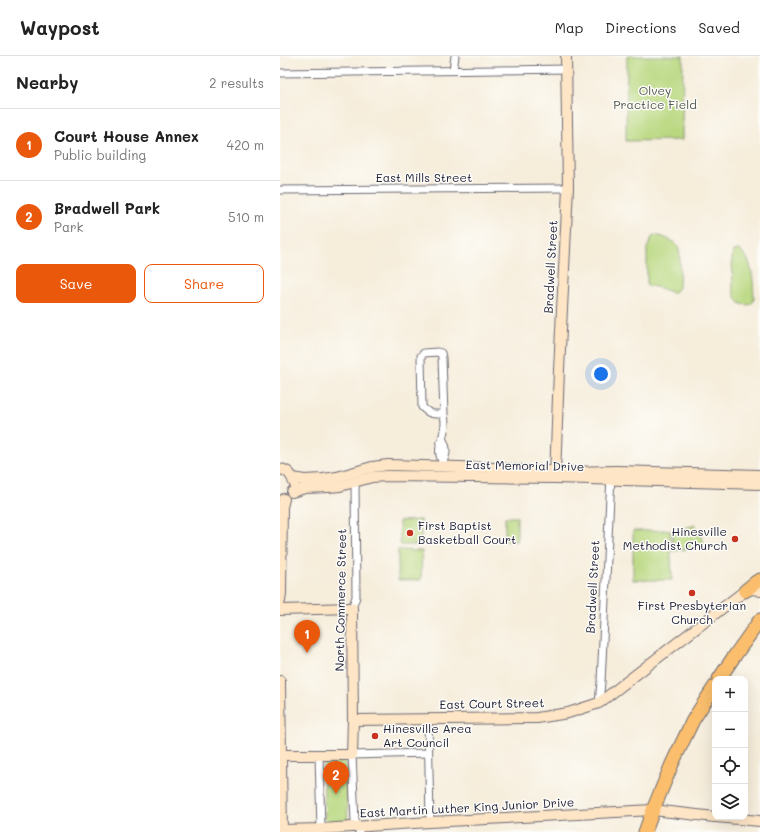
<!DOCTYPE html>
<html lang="en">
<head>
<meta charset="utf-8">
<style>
  :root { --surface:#fff; --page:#f2f2f2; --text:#222; --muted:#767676; --line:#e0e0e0; --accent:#ea580c }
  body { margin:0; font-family:Mali,sans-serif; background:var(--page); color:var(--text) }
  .controls { position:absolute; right:12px; bottom:12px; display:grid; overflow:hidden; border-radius:8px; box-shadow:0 4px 16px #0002 }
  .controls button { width:36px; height:36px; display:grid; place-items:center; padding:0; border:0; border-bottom:1px solid var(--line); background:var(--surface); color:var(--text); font:20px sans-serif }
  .you { position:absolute; left:321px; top:318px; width:14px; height:14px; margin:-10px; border:3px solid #fff; border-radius:50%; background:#1a73e8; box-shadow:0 0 0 6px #1a73e833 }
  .badge { display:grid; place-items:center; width:26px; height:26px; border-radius:50%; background:var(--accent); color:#fff; font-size:13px; font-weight:700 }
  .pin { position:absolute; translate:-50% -33px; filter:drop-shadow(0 1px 2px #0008) }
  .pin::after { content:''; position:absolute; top:21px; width:14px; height:12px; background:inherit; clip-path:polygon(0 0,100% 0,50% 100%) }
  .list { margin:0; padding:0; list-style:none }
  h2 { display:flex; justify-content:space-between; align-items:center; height:52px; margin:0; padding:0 16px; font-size:17px }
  h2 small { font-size:13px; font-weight:400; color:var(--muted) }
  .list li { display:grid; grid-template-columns:26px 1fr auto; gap:12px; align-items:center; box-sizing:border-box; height:72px; padding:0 16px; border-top:1px solid var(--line) }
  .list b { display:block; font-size:15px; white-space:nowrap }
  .list p { margin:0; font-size:13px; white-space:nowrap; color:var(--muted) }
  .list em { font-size:13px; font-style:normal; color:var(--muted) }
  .actions { display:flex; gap:8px; padding:12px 16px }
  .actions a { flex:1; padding:9px 0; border:1px solid var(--accent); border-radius:8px; text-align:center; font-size:14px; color:var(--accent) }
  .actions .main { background:var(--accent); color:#fff }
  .icon { flex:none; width:22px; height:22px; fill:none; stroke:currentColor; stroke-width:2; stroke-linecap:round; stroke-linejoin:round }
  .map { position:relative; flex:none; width:480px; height:776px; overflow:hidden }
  header { display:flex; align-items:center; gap:24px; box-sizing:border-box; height:56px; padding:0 20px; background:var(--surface); border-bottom:1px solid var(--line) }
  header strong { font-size:19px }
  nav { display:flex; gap:22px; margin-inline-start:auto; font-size:14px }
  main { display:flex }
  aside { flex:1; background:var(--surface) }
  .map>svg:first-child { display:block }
</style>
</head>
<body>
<header>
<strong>Waypost</strong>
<nav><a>Map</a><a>Directions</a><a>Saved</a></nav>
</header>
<main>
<aside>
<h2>Nearby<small>2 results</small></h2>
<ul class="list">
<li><span class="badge">1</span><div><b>Court House Annex</b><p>Public building</p></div><em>420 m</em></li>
<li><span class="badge">2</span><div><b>Bradwell Park</b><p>Park</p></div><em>510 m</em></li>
</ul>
<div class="actions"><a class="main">Save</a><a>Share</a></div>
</aside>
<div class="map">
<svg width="480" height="776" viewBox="0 0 480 776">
  <rect width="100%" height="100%" fill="#fdfcf7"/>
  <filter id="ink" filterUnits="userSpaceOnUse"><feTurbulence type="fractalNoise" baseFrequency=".025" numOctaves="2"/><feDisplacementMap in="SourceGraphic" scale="8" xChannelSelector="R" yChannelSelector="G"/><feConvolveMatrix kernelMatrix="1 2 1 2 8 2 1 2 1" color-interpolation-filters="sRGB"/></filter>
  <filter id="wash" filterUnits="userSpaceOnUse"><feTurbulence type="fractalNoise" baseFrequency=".012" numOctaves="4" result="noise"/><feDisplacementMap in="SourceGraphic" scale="16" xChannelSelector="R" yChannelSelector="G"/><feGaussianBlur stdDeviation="0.9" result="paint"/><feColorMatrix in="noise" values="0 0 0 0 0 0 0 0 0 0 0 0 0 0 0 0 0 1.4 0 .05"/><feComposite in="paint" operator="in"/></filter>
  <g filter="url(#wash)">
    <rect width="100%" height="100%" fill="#f6eddb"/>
    <g fill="#b8d77e" stroke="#6d7c5c">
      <path d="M347 0H403L402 84 346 85Z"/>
      <path d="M373 179C381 180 393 183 398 191 402 199 399 223 399 232L392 237C384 233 376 230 367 230V192Z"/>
      <path d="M459 194C474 203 473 227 474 242L473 246 469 249 461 248 455 241 453 234 452 201 453 195Z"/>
      <rect x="225" y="461" width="12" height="24"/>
      <path d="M141 464V489H120L119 465Z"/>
      <path d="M415 469 416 475 419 474 425 490 393 495 392 476Z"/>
      <path d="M390 474 392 524H353V475Z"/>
      <path d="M118 494 142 495 141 524H118Z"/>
      <path d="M64 702 66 706 68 767 47 769 45 767 43 710 44 705 46 703Z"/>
    </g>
  </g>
  <g filter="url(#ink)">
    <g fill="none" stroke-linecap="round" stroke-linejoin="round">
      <g stroke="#6c6973" stroke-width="9">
        <g id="street">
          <path d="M173 14 175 0"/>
          <path d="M0 17 287 13"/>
          <path d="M0 134 288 132"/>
          <path d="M162 405C155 391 165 382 165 367 165 364 164 361 164 358 153 358 150 359 142 351L141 300 144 297 157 296 161 297 162 302 164 358"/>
          <path d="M162 408C163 405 164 403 165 401 167 395 166 389 163 384"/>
          <path d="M72 552 76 541 75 425"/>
          <path d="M319 647 321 626 331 420"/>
          <path d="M148 662 150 766"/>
          <path d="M39 699 41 773"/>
          <path d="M79 776V771L75 765 72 699 148 697"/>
        </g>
      </g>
      <g stroke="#6c6973" stroke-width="12">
        <g id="secondary">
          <path d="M0 413C8 414 12 419 14 427"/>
          <path d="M275 420 279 314 288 132 286 0"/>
          <path d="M13 422 24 424 43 423 57 421 92 411 108 409 216 412 248 415H276L285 416 337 415 480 419"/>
          <path d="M12 436 25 432 49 431 60 430 92 421 107 420 275 422 480 428"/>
          <path d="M0 545 1 537 2 451 4 443"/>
          <path d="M0 554 72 552 73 664 72 699H1"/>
          <path d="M0 625 2 776"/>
          <path d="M73 664 257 662 288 657 319 647 462 537C468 533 474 532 480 535"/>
          <path d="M436 761 480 765"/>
          <path d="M2 774 41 773 150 766 373 754 435 761"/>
        </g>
      </g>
      <g stroke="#6c6973" stroke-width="15">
        <g id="highway">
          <path d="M465 535 476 526 480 524"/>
          <path d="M439 623 453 602 480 564"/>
          <path d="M365 776 373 754 392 708 413 664 435 630"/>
        </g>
      </g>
      <use href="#street" stroke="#fff" stroke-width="7"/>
      <use href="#secondary" stroke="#fde5c5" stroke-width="10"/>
      <use href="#highway" stroke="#fabe6d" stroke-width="13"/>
    </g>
  </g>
  <g fill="#c8321e" stroke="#fdfcf7" stroke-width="1.5">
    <circle cx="130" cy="477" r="4"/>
    <circle cx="455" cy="483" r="4"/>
    <circle cx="412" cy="537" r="4"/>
    <circle cx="95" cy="680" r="4"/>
  </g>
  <g text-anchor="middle" stroke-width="3" stroke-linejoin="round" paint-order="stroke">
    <g font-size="12" fill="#4f584f" stroke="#fdfcf7">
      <text x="375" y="39">Olvey<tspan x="375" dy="14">Practice Field</tspan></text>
    </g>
    <g font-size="12" fill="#22223b" stroke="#fdfcf7">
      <text x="144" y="126">East Mills Street</text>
      <text transform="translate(271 211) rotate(-87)" y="4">Bradwell Street</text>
      <text transform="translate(245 410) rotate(1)" y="4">East Memorial Drive</text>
      <text transform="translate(313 531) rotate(-87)" y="4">Bradwell Street</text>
      <text transform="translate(61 544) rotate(-89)" y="4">North Commerce Street</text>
      <text transform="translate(212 648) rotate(-1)" y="4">East Court Street</text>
      <text transform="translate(187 752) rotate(-3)" y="4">East Martin Luther King Junior Drive</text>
    </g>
    <g font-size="12" fill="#22223b" stroke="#fdfcf7" text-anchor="start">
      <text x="138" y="474">First Baptist<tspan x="138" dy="14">Basketball Court</tspan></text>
      <text x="447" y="480" text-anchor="end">Hinesville<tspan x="447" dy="14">Methodist Church</tspan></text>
      <text x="412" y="554" text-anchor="middle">First Presbyterian<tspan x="412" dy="14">Church</tspan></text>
      <text x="103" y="677">Hinesville Area<tspan x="103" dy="14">Art Council</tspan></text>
    </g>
  </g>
</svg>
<div class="controls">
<button>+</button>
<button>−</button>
<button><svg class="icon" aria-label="locate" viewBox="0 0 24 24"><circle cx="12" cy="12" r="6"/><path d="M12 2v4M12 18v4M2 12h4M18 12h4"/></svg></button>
<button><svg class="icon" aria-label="layers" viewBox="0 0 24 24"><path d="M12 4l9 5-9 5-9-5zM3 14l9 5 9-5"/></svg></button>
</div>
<div class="you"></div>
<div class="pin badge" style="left:27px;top:597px">1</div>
<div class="pin badge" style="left:56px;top:738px">2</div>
</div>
</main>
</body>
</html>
